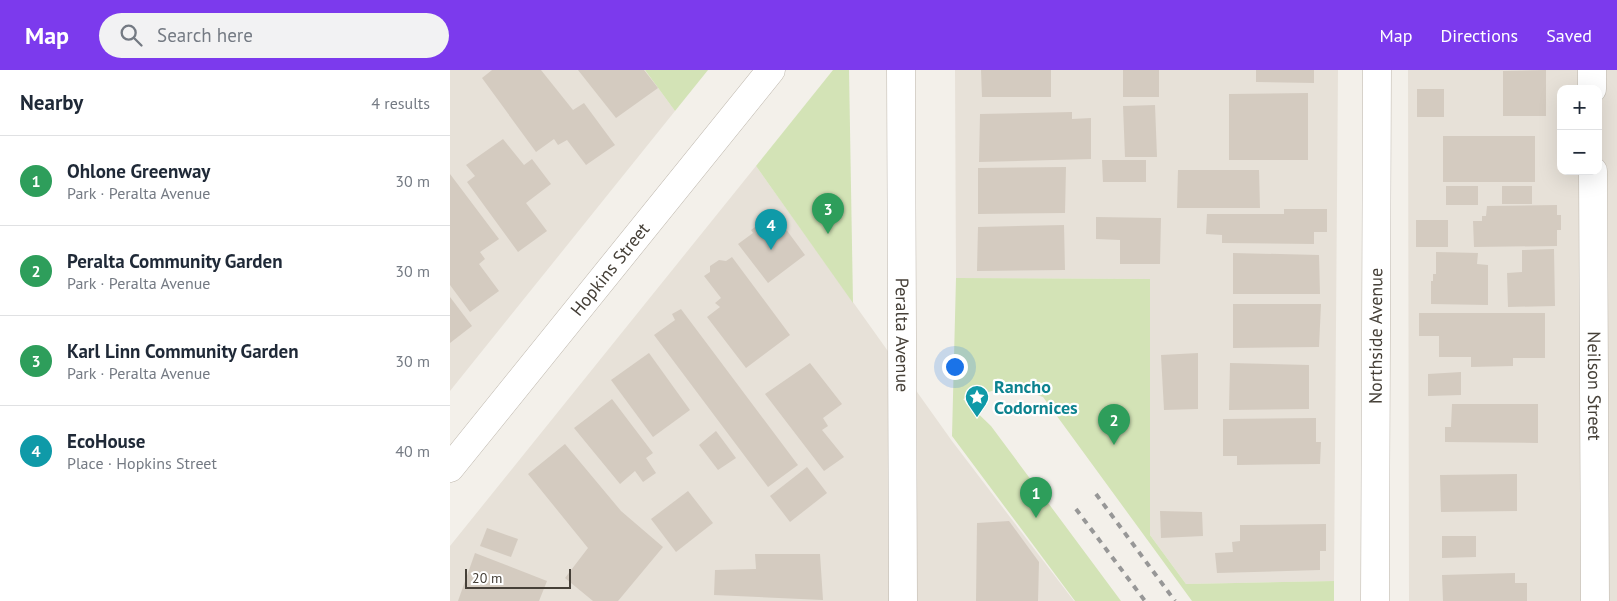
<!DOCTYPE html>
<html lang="en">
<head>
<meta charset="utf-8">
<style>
  :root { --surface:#fff; --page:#f2f2f3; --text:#1f2937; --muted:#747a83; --line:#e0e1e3; --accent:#7c3aed }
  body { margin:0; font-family:"PT Sans",sans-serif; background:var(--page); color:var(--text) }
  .controls { position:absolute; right:15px; top:15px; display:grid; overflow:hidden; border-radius:10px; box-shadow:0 5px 20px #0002 }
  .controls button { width:45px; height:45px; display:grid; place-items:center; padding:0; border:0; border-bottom:1px solid var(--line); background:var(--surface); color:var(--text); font:25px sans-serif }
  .scale { position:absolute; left:15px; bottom:12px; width:106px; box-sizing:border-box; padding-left:5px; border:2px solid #464038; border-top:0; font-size:14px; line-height:18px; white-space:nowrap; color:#464038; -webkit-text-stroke:4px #fff; paint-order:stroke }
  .you { position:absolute; left:504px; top:296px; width:18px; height:18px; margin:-12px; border:4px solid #fff; border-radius:50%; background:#1a73e8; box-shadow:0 0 0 8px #1a73e833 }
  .badge { display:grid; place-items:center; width:32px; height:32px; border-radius:50%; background:var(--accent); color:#fff; font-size:16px; font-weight:700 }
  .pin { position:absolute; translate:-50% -41px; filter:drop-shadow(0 1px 2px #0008) }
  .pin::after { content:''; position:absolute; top:26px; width:18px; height:15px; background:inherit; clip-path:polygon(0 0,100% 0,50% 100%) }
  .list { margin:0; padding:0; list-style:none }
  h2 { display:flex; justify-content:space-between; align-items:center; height:65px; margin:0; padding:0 20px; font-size:21px }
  h2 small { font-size:16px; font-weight:400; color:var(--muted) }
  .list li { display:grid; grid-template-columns:32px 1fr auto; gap:15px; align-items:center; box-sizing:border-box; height:90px; padding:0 20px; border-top:1px solid var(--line) }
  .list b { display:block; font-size:19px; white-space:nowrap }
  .list p { margin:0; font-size:16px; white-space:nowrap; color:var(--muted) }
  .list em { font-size:16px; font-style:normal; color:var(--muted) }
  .icon { flex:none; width:28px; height:28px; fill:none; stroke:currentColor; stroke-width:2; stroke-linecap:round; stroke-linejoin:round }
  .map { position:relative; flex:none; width:1167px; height:531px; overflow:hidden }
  header { display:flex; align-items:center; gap:30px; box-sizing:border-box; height:70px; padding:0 25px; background:var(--accent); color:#fff }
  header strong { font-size:24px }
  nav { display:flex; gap:28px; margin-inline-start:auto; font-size:18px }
  .search { width:350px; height:45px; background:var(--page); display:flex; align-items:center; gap:12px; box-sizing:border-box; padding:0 18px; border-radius:28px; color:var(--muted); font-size:19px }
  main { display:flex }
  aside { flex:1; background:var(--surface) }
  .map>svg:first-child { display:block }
</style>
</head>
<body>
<header>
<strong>Map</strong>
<div class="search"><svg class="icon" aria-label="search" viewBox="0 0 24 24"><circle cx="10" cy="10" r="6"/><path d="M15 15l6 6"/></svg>Search here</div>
<nav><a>Map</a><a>Directions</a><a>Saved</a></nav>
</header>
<main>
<aside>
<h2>Nearby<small>4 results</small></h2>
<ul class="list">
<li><span class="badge" style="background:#2e9e5b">1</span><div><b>Ohlone Greenway</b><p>Park · Peralta Avenue</p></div><em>30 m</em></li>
<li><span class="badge" style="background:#2e9e5b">2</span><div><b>Peralta Community Garden</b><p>Park · Peralta Avenue</p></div><em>30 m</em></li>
<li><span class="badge" style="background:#2e9e5b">3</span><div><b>Karl Linn Community Garden</b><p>Park · Peralta Avenue</p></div><em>30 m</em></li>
<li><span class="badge" style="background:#0f9aa8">4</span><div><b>EcoHouse</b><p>Place · Hopkins Street</p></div><em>40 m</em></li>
</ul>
</aside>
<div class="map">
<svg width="1167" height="531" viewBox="0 0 1167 531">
  <rect width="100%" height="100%" fill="#f3f0ea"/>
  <g fill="#e7e1d8" fill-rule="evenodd">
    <path d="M0 0H195L225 41 0 321Z"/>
    <path d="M505 0H888L884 511 736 514 700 465V209L506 208Z"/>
    <path d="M958 0H1167V531H959ZM1111 19H1148V101H1111Z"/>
    <path d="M306 96 502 371 624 531H0V476Z"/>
  </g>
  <g fill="#d3e3b6">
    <path d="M195 0H258L225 41Z"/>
    <path d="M383 0H399L403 233 306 96Z"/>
    <path d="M506 208 700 209V465L736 514 884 511V531H742L593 327 560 316 513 329 541 356 671 531H625L502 366Z"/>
  </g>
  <g fill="#d4cbc0">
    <path d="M42 0H91L123 40 134 33 165 75 136 95 117 70 108 75 104 69 86 82 32 8Z"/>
    <path d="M128 0H194L208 18 166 48Z"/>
    <path d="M531 0H601V27H532Z"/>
    <rect x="673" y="0" width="36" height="27"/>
    <path d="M806 0H864V13L806 12Z"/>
    <path d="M1096 0V46H1053V1Z"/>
    <rect x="967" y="19" width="27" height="28"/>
    <path d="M858 23V90H779V24Z"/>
    <path d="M705 35 707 87H675L673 36Z"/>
    <path d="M622 42V49L641 48V89L529 92 530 44Z"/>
    <rect x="993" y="66" width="92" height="46"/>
    <path d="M53 69 74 95 82 89 101 114 76 133 97 161 68 182 17 112 25 106 16 95Z"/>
    <path d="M652 90H696V112H653Z"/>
    <path d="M616 97 615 143 528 144V98Z"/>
    <path d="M728 100H809L810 138H727Z"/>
    <path d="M0 104 49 169 30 182 35 189 29 194 49 221 20 242 0 215Z"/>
    <rect x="996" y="116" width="32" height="19"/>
    <rect x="1052" y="116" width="30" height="18"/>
    <path d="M1107 135V145H1111V160H1107V176L1024 177 1023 151H1032V146H1036L1037 136Z"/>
    <path d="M834 139H877V162H864V174L772 173V165L756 164 757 144H834Z"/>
    <path d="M324 143 355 185 318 213 288 174 303 163 301 160Z"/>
    <path d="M646 147 711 148 710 194H670V170L646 169Z"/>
    <rect x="966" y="150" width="32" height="27"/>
    <path d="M614 155 615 200 527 201 528 157Z"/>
    <path d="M1104 179 1105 236 1058 237 1057 203 1072 202V180Z"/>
    <path d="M986 182 1028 183 1027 194 1038 195V235L981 234V211H983V204H986Z"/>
    <path d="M783 183 869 185 870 224H783Z"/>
    <path d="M282 187 340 265 296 298 257 247 270 237 265 233 271 228 254 206 260 202V196L269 190 276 191Z"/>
    <path d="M0 227 22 256 0 273Z"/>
    <path d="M783 234H871L869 277 783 278Z"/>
    <path d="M231 239 348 395 318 417 204 265 225 250 222 244Z"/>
    <path d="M969 243H1095V288H1063V296L1021 297V287H989V266H969Z"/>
    <path d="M199 283 240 340 203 367 161 310Z"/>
    <path d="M748 283V339L714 340 711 285Z"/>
    <path d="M360 293 392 334 373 348 378 356 372 360 394 387 374 401 315 324Z"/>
    <path d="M780 293 859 295V339L779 340Z"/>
    <path d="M1011 302V325L978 326V304Z"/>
    <path d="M162 329 203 383 196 388 206 403 193 412 185 401 170 414 124 358Z"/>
    <path d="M1002 334H1088V373L995 372V357H1001Z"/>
    <path d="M866 348V372H871L870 394 787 395V386H773V349Z"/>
    <path d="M266 361 286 388 268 400 249 375Z"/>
    <path d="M115 374 171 441 213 477 168 531H143L115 508 138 478 78 404Z"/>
    <path d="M357 397 377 423 340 452 320 426Z"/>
    <path d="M1067 404V441L991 442 990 405Z"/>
    <path d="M238 421 263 453 226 482 201 449Z"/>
    <path d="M710 441 752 442 753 466 711 468Z"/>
    <path d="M559 451 589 492 588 531H526L527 453Z"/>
    <path d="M876 454V481H870V500L767 503 765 483 783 482 782 472 790 471V455Z"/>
    <path d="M37 458 68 469 61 487 30 476Z"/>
    <path d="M992 466H1026V487L992 488Z"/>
    <path d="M25 483 97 511 89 531H8Z"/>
    <path d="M305 484H370L373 530 264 525 265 500 306 499Z"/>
    <path d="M1065 503V513H1077V531H993L992 505Z"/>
  </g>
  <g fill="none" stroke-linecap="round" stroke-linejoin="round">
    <g stroke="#beb7ad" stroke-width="29">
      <g id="minor">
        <path id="s1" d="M451 0 453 531"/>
        <path d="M1142 0V19"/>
        <path id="s2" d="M1143 101 1145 531"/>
        <path id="s3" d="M0 398 321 0"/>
        <path id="s4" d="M925 531 927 0"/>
      </g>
    </g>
    <use href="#minor" stroke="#fff" stroke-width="28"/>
    <g stroke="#979797" stroke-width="4" stroke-dasharray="6 6" stroke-linecap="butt">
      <path d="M646 424 725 531"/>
      <path d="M626 439 695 531"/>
    </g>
  </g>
  <defs>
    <g id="sight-pin" transform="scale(1.25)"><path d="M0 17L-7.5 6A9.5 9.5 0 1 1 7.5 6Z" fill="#0f9aa8" stroke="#fff"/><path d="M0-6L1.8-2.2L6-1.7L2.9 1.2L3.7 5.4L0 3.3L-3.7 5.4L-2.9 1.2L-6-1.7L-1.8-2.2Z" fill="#fff"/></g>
  </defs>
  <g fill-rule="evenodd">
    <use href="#sight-pin" x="527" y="327"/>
  </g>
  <g text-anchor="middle" stroke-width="4.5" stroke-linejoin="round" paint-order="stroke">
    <g font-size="18" fill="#464038" stroke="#fff">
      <text dy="6" stroke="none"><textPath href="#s3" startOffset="255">Hopkins Street</textPath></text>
      <text dy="6" stroke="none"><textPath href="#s1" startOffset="265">Peralta Avenue</textPath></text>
      <text dy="6" stroke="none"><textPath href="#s4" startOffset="265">Northside Avenue</textPath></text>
      <text dy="6" stroke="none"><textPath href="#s2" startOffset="215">Neilson Street</textPath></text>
    </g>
    <g font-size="18" font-weight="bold" fill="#0d838f" stroke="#fff" text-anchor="start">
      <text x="544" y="323">Rancho<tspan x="544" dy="21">Codornices</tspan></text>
    </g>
  </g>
</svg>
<div class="controls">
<button>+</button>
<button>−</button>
</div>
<div class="scale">20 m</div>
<div class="you"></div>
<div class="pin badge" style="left:586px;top:448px;background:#2e9e5b">1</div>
<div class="pin badge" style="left:664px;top:375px;background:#2e9e5b">2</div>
<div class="pin badge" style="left:378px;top:164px;background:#2e9e5b">3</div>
<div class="pin badge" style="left:321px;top:180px;background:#0f9aa8">4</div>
</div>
</main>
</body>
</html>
